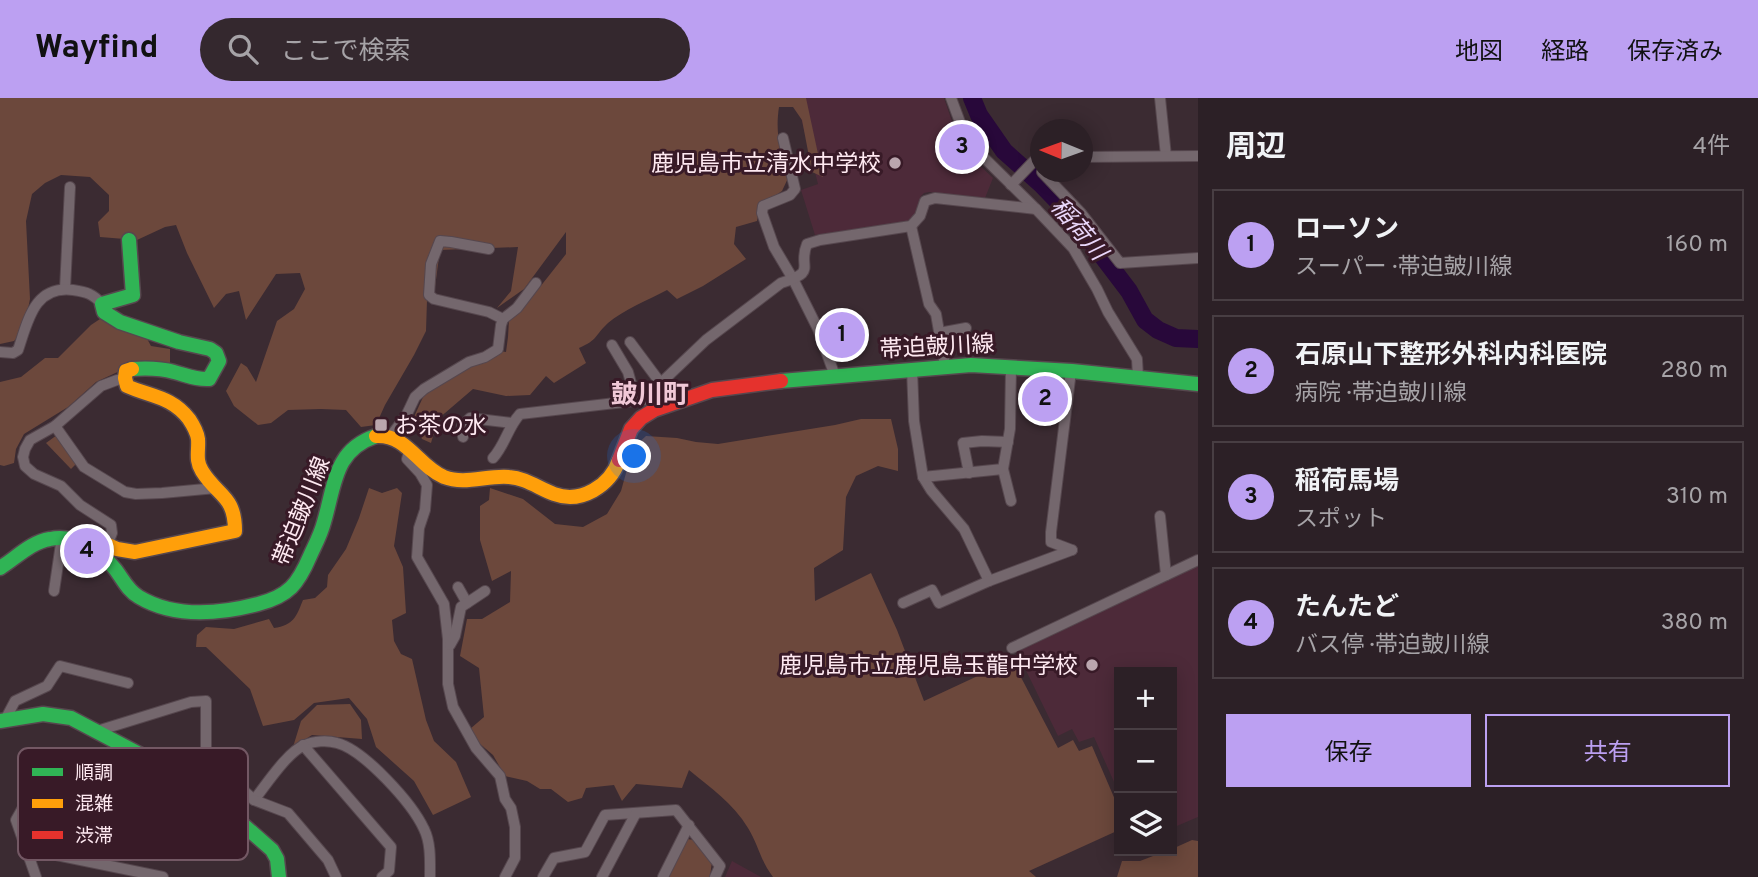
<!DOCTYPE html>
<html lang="ja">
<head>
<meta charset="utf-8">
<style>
  :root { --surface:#2c2026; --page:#34282e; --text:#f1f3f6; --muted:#a6a3a7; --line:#483e43; --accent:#bca0f2 }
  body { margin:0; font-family:Overpass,"Noto Sans JP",sans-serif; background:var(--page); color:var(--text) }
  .controls { position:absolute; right:21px; bottom:21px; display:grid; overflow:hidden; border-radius:0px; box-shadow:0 4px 18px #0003 }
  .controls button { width:63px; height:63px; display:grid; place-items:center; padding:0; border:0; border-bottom:2px solid var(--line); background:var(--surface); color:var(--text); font:35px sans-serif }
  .compass { position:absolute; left:1030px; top:21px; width:63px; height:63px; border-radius:50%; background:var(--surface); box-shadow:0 4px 18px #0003; rotate:271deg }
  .you { position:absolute; left:635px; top:359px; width:24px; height:24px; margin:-18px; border:5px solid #fff; border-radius:50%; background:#1a73e8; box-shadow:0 0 0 10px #1a73e833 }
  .badge { display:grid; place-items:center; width:46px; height:46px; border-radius:50%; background:var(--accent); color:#111; font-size:23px; font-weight:700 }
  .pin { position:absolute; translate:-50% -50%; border:4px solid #fff; box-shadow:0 2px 7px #0006 }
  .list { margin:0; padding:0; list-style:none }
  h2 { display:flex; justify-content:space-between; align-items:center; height:91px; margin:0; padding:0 28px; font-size:30px }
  h2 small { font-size:23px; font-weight:400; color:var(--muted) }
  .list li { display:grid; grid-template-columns:46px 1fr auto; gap:21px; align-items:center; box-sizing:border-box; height:112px; margin:0 14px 14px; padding:0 14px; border:2px solid var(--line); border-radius:0px }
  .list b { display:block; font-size:26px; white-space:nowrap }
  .list p { margin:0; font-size:23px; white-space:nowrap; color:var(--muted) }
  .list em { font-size:23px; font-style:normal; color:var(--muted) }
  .actions { display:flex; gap:14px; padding:21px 28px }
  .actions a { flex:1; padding:16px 0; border:2px solid var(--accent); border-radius:0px; text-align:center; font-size:24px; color:var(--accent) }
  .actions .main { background:var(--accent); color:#111 }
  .icon { flex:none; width:38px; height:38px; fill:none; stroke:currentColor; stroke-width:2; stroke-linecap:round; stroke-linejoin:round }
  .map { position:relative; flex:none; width:1198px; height:779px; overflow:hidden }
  header { display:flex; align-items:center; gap:42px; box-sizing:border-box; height:98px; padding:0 35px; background:var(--accent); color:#111 }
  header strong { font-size:33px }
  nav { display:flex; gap:38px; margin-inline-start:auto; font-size:24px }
  .search { width:490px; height:63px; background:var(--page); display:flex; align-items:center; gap:18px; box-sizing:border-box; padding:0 24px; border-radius:38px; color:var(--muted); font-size:26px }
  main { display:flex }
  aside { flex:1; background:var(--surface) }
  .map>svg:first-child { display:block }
</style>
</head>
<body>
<header>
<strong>Wayfind</strong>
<div class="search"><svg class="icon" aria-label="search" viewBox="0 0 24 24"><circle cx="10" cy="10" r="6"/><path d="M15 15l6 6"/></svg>ここで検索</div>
<nav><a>地図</a><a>経路</a><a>保存済み</a></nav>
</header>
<main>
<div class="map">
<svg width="1198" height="779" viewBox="0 0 1198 779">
  <rect width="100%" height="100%" fill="#3b2b32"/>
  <g fill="#4d2a39">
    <path d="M796 0H944L961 50 993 80 985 100 929 94 924 95 921 98 914 118 908 123 815 137 801 92 818 86Z"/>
    <path d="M1198 465V719L1172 730V574H1119V695L1094 639 1079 644 1072 631 1058 638 1016 552Z"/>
    <path d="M732 763 761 779H725Z"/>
  </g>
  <g fill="#6c483c">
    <path d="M0 0H806L823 79 812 74 802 22 793 9H779C775 35 780 53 789 78L782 93 760 108 757 123 736 129 734 146 746 161 703 188 677 201 667 192C650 201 623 212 608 225 595 237 598 242 579 250L586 265 554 285 546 278 530 297 506 298 473 291 438 321 431 345 422 341 413 321 424 297 447 279 487 251 506 254 508 239 509 222 521 213 566 156V134L524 191 497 210 511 193 518 149 440 152 435 189 427 202 426 233 414 257 385 307 376 327 361 329 346 312 321 311 288 312 271 325 258 327 234 308 226 293 241 265 247 269 256 284 277 223 294 211 305 191 300 175 276 176 246 222 239 193 226 196 214 210 187 155 176 127 165 129 137 142 100 139 98 124 109 113V97L90 79 61 77 45 85 32 96 26 123 30 201 24 231 14 243 0 246Z"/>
    <path d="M103 219 145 237 151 248 170 251V268L137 265 96 284 68 309 24 336 16 351 14 365 4 368 0 367V284L21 279 45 260H58L91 227Z"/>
    <path d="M861 321H891L898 351V373L878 368 856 378 846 399 843 452 814 470 815 503 871 475 897 532 924 603 1012 562 1058 650 1073 642 1079 653 1092 648 1119 711V732L1029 773 1036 779H773C761 764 758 746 748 730 733 705 711 690 689 672L682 690 636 686 622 703 614 687 586 690 582 700 568 704 551 691H540L527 683 505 678 493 657 479 645 470 631 484 619 479 570 460 558 467 521H482L510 504 511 473 492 483 480 442V408L489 402 490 390 523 401 555 426 583 429 607 416 621 393 633 350 646 338 677 340 696 344 718 346 835 327Z"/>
    <path d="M57 337 77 365 71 371 46 345Z"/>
    <path d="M369 390 382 395 397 390 402 395 394 448 403 469 406 515 392 522 394 543 401 556 412 561 426 622 434 643 456 664 471 699 433 717 414 683 376 649 367 621 349 600 314 605 294 622 263 628 250 591 206 549H196L197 537 206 529 234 531 269 521 274 530C294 527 296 519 303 502L315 500 327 489 328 477 346 451 359 420Z"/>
    <path d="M350 606 361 622 362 641 312 637 293 649 301 623 317 607Z"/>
    <path d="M686 741 695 742 712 763 710 779H668Z"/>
    <path d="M1192 742 1198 743V779H1117L1122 763H1140L1166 753H1172V751Z"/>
  </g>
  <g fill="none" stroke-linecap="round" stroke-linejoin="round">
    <path stroke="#28083a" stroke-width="18" d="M972 0 979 17 1004 53 1041 86 1072 118 1129 193 1145 222 1158 232 1176 240 1198 241"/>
    <g stroke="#56474e" stroke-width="12">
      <g id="street">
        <path d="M951 0 967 43 1036 111 1073 150 1097 191 1108 214 1137 261 1138 279"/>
        <path d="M1160 0 1166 58"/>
        <path d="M783 40 795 91 790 97 763 108 762 115 774 149 793 181 818 231 835 278"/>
        <path d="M1082 59 1198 58"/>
        <path d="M1042 74 1081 115 1120 165 1198 160"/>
        <path d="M1011 87 1034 63 1040 62"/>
        <path d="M911 128 929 206 936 216 945 268"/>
        <path d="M489 151 451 144 440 143 431 166 429 197 434 201 489 214 503 221"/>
        <path d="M65 191 70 89"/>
        <path d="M939 235 966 230"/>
        <path d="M630 244 662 287"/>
        <path d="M612 247 628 274 636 303"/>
        <path d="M0 254 13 255 18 252C28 223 34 187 73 192 87 194 93 196 102 206"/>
        <path d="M912 271 914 323 923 379 931 392 964 431 989 483 1072 452"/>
        <path d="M1071 273 1051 434V444L1072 452"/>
        <path d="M661 310 659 300 665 281 706 242 781 185C819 173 797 170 807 146L820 142 911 128 920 118 925 103 935 100 1036 111"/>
        <path d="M55 328 84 369 125 394 136 396 162 395 216 390"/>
        <path d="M390 339 406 318 415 299 424 291 469 264 485 259 498 251 501 227 503 221 517 210 536 185"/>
        <path d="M463 339 462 328 470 320 512 325"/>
        <path d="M410 350 407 361 420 375 427 387 425 412 419 430 417 459 444 506 448 541V586L453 609 476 650 500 678 505 701 511 710 515 729V760L505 779"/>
        <path d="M493 360C505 347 508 329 520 316L659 300"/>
        <path d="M1003 371 1011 403"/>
        <path d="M969 375 963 345 982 343 1008 344"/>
        <path d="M923 379 1003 371 1010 331 1011 268"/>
        <path d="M1160 418 1166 477"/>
        <path d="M106 450 112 435 111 427 80 407 61 388 34 376 25 368 23 359 25 351 30 342 55 328 101 288 117 282 125 280"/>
        <path d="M458 489 467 505"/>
        <path d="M54 493 62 439"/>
        <path d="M903 505 932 492 939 505 989 483"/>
        <path d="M450 547 455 538 461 509 485 493"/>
        <path d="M1012 550 1198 462"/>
        <path d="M5 622 15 603 47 588 60 568 128 585"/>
        <path d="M97 633 191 604 206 603V658L254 702C266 687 288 653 305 647 314 643 327 642 337 645 364 652 412 705 424 731 431 745 430 763 430 779"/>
        <path d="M303 647 391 749 389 773 382 779"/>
        <path d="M254 702 288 715 328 762 336 779"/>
        <path d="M27 751 163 779"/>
        <path d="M36 779 16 722 29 699 222 736 246 728"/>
        <path d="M543 779 554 760 585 754 605 717 676 712 720 768 715 779"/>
        <path d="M602 779 636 715"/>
        <path d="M663 779 689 727"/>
      </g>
    </g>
    <g stroke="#56474e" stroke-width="17">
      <g id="fast">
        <path d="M129 142 133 197 102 206 104 214 120 224 179 244 210 251 216 255 219 263 209 281C196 282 186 277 174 274 160 270 146 270 132 271"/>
        <path d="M781 283 971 267 1072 273 1198 286"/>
        <path d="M0 470C16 460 31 444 50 441 75 436 100 452 115 471 123 481 127 492 139 499 174 520 220 516 258 506 289 498 298 486 310 458 315 447 321 436 324 424 335 387 334 352 376 338"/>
        <path d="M0 623 43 616 71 620 198 687 272 752 277 761 279 779"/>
      </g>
    </g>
    <g stroke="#56474e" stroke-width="17">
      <g id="slow">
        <path d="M376 338C407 336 418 368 444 379 465 387 487 377 509 379 526 380 538 390 554 396 581 406 610 388 619 362"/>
        <path d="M108 447 117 451 135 454 235 433C235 397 218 399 202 373 195 362 199 353 198 341 197 334 193 327 189 321 171 298 151 299 127 288L125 280 126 273 132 271"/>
      </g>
    </g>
    <g stroke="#56474e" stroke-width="17">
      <path id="jam" d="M619 362 631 331 641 320 654 312 712 292 781 283"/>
    </g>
    <use href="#street" stroke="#74676d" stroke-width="10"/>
    <use href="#fast" stroke="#30b455" stroke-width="14"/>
    <use href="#slow" stroke="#ff9f0a" stroke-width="14"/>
    <use href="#jam" stroke="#e5322d" stroke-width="14"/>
  </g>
  <g fill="#baa6ae" stroke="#381a27" stroke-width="2.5">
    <circle cx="895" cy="65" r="7"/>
    <rect x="374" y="320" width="14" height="14" rx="3.5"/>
    <circle cx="1092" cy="567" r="7"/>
  </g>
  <g text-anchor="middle" stroke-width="6" stroke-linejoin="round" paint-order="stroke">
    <g font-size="23" fill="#fee9f1" stroke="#381a27" text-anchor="end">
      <text x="881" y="73">鹿児島市立清水中学校</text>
      <text x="395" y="335" text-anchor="start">お茶の水</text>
      <text x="1078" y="575">鹿児島市立鹿児島玉龍中学校</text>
    </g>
    <g font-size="23" fill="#fee9f1" stroke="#381a27">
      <text transform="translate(937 248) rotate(-3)" y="8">帯迫皷川線</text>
      <text transform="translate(301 413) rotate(-68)" y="8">帯迫皷川線</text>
    </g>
    <g font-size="24" font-style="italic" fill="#ead8fc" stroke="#381a27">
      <text transform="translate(1079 131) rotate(50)" y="8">稲荷川</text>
    </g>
    <g font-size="26" font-weight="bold" fill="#f1c8d7" stroke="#381a27">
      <text x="650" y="305">皷川町</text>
    </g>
  </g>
  <rect x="18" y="650" width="230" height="112" rx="10" fill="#381a27" stroke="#735864" stroke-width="2"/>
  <rect x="32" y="670" width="31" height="8" fill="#30b455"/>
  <rect x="32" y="701" width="31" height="9" fill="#ff9f0a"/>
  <rect x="32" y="733" width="31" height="8" fill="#e5322d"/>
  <g font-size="19" fill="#fee9f1">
    <text x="75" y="681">順調</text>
    <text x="75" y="712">混雑</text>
    <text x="75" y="744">渋滞</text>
  </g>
</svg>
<div class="controls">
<button>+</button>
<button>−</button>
<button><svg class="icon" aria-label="layers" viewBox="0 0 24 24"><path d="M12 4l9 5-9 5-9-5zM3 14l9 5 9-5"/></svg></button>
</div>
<svg class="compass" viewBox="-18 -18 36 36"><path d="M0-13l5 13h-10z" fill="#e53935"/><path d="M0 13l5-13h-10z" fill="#a6a3a7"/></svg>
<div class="you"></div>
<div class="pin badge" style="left:842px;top:237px">1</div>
<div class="pin badge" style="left:1045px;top:301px">2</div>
<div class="pin badge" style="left:962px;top:49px">3</div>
<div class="pin badge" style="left:87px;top:453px">4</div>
</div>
<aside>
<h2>周辺<small>4件</small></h2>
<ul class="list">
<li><span class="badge">1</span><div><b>ローソン</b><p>スーパー · 帯迫皷川線</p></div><em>160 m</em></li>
<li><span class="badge">2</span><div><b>石原山下整形外科内科医院</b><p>病院 · 帯迫皷川線</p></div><em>280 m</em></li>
<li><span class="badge">3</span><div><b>稲荷馬場</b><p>スポット</p></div><em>310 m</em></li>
<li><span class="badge">4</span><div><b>たんたど</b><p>バス停 · 帯迫皷川線</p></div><em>380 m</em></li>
</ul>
<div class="actions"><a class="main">保存</a><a>共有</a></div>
</aside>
</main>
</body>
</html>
